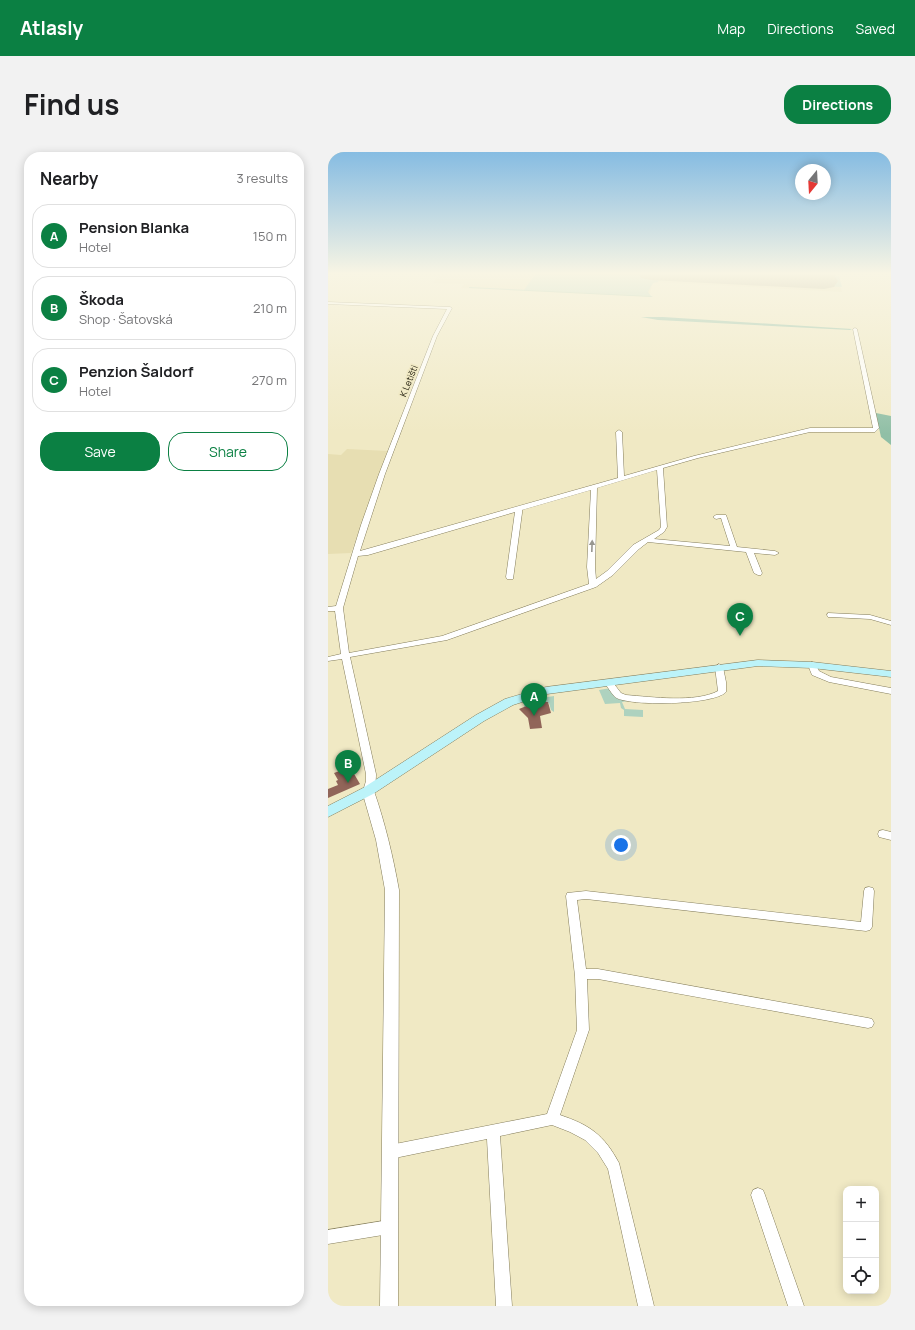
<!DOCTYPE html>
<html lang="en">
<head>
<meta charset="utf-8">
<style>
  :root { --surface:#fff; --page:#f2f2f2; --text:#202124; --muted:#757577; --line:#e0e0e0; --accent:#0b8043 }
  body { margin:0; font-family:Manrope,sans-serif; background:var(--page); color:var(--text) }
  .controls { position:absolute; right:12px; bottom:12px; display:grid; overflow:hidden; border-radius:8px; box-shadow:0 2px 10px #0003 }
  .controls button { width:36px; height:36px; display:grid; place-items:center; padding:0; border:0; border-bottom:1px solid var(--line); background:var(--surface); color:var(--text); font:20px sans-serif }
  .compass { position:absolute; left:467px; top:12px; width:36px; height:36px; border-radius:50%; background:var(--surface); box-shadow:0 2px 10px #0003; rotate:198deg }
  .you { position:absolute; left:293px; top:693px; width:14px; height:14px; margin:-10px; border:3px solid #fff; border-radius:50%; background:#1a73e8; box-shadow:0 0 0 6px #1a73e833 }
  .badge { display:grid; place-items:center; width:26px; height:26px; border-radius:50%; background:var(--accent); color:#fff; font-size:13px; font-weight:700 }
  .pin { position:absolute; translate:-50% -33px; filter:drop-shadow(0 1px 2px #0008) }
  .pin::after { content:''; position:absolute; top:21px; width:14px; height:12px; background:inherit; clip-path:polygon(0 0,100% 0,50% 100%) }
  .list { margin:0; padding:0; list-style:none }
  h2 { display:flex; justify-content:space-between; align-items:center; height:52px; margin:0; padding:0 16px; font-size:17px }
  h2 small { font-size:13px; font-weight:400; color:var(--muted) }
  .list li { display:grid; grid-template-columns:26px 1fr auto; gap:12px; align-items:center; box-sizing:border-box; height:64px; margin:0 8px 8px; padding:0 8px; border:1px solid var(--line); border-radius:16px }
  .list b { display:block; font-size:15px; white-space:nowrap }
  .list p { margin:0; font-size:13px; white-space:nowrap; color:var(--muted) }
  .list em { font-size:13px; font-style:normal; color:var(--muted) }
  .actions { display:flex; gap:8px; padding:12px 16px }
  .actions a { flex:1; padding:9px 0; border:1px solid var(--accent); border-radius:16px; text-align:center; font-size:14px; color:var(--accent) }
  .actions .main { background:var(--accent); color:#fff }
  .icon { flex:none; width:22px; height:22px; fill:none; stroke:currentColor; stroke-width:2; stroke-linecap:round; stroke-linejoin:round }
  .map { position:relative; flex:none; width:563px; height:1154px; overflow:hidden; border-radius:16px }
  header { display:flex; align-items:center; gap:24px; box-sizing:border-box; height:56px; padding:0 20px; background:var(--accent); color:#fff }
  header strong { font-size:19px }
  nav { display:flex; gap:22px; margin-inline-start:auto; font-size:14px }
  .intro { display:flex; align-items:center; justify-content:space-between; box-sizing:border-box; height:96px; padding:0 24px }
  h1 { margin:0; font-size:28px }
  .button { padding:10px 18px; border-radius:16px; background:var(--accent); color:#fff; font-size:14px; font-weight:700 }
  main { display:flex; gap:24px; padding:0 24px }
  aside { flex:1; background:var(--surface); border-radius:16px; box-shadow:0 2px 10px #0003 }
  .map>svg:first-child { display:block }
</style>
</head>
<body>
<header>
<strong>Atlasly</strong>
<nav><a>Map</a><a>Directions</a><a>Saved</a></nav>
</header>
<div class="intro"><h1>Find us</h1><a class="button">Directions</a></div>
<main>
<aside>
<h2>Nearby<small>3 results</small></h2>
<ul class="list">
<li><span class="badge">A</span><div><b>Pension Blanka</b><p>Hotel</p></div><em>150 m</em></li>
<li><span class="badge">B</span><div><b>Škoda</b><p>Shop · Šatovská</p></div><em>210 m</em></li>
<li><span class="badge">C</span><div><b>Penzion Šaldorf</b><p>Hotel</p></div><em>270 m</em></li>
</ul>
<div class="actions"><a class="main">Save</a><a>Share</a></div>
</aside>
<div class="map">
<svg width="563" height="1154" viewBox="0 0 563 1154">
  <rect width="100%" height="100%" fill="#f0e9c4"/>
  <g fill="#e7deb2">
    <path d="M29 120H446L510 123 514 140 325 130 321 145 133 136 136 132 105 131 110 124Z"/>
    <path d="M19 297 60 299 23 401 0 402V302L13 303Z"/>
  </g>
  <g fill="#aed2bf">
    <path d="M208 120H438L504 123 511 124 514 135 331 126 330 130 325 131 320 140 323 144 196 138 209 120Z"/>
    <path d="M283 536 290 545 325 549H300L294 550 297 557 315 558V565L296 564V558L293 556 292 551 277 552 271 538Z"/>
    <path d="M226 544V560L223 558 221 551C212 551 205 552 196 556V550L202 548Z"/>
  </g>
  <g fill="#90bfa6">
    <path d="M141 135 323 144 325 145 141 136Z"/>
    <path d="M313 165H335L524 177 522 178 330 168Z"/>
    <path d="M547 258 548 261 563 264V293L553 285Z"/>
  </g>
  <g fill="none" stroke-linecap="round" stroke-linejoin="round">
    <path fill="#a29d80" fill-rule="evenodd" d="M309 120H483L506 123 510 129 506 135 496 137 323 128 313 126Z"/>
  </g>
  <g fill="#916559">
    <path d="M216 550H220L223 561 212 564 214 576 202 577 200 566 191 557 206 551Z"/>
    <path d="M22 615 32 632 0 646V637L10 633 8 629 10 628 6 621Z"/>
  </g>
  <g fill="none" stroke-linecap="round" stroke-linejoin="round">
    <g stroke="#847d5b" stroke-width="1">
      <g id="minor">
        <path d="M0 150 122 155 124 156 109 184 57 322 32 399 290 326 288 280 291 278 294 280 296 324 366 304 482 276H545L525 177 527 176 529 177 551 276 547 280H482L370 306 335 316 339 375 336 380 326 387 402 394 393 366 388 367 385 365 388 363H398L409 395 447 399 451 401 447 403 426 401 434 421 433 423H430L426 421 418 400 320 390 311 397 285 423 268 435 119 488 22 505 48 622C48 629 47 635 43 641H37L35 639 38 629V622L14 507 0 509V505L13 502 7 459H0V455L8 454 33 373 51 322 105 184 119 157 0 152ZM329 318 333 375 331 378 305 393 279 419 268 427 267 415 269 336ZM263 338 259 415 261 432 114 484 21 501 15 456 30 404 40 403 187 360 178 425 179 427H185L194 361V358Z"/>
        <path d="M500 461 542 463 563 469V473L542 467 503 465H500L499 463Z"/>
        <path d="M484 510 487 511 491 519 503 525 563 536V542L501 530 484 523 480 513Z"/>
        <path d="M391 512 395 515 398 530V540C387 553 300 555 287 545 283 541 279 534 276 530L277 528H283L293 541 298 543C324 545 367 551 390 539L387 515Z"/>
        <path d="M555 678 563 680V688L551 685 550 682 551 679Z"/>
        <path d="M541 735 545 736 546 739 544 775 542 778 538 779 258 747 249 748 258 817H270L540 866 544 867 546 871 544 875 540 876 270 827H259L261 878 232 963C262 973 276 983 291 1011L326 1154H310L280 1017 270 1001 257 988 242 980 224 973 172 984 184 1154H168L159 987 62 1007 57 1005 55 1000 57 995 62 993 219 962 249 878 247 824 238 744 239 741 258 739 533 770 536 739 537 736Z"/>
        <path d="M430 1036 435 1038 437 1043 476 1154H460L423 1043 425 1038Z"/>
        <path d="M61 1068 66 1070 68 1075 66 1080 61 1082 0 1092V1078Z"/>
      </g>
    </g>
    <g stroke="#847d5b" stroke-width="1">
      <path id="tertiary" d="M40 635 44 636 46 639C57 671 65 704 71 738L70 1154H52L57 738 48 688 34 639 36 636Z"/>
    </g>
    <g stroke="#847d5b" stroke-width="1">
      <path id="secondary" d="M430 508 484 510 563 519V525L484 516 430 514 219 542 185 553 156 569 45 642 0 665V654L35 636 148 563 177 547 218 535Z"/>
    </g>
    <use href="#minor" fill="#fff" fill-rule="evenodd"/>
    <use href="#tertiary" fill="#fff" fill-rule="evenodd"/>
    <use href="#secondary" fill="#bcf3f9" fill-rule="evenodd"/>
  </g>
  <defs><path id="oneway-solid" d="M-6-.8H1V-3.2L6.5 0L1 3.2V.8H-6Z"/></defs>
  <use fill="#989791" href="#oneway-solid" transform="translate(264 394) rotate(-88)"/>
  <linearGradient id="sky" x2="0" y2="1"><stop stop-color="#86bce2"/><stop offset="0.43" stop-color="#f8f5e4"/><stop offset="1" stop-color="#f8f5e4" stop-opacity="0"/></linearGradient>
  <rect width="563" height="282" fill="url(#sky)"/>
  <g text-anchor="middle" stroke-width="3" stroke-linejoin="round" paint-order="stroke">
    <g font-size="9" fill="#1b180a" stroke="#f0e9c4">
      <text transform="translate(81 229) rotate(-68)" y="3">K Letišti</text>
    </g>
  </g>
</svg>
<div class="controls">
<button>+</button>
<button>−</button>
<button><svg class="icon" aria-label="locate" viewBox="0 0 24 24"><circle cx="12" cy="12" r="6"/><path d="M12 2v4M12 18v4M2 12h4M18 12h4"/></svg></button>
</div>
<svg class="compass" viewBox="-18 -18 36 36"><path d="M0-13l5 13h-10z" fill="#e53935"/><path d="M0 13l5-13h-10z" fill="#757577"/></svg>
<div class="you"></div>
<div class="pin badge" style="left:206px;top:564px">A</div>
<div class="pin badge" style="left:20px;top:631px">B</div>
<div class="pin badge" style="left:412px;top:484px">C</div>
</div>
</main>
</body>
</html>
